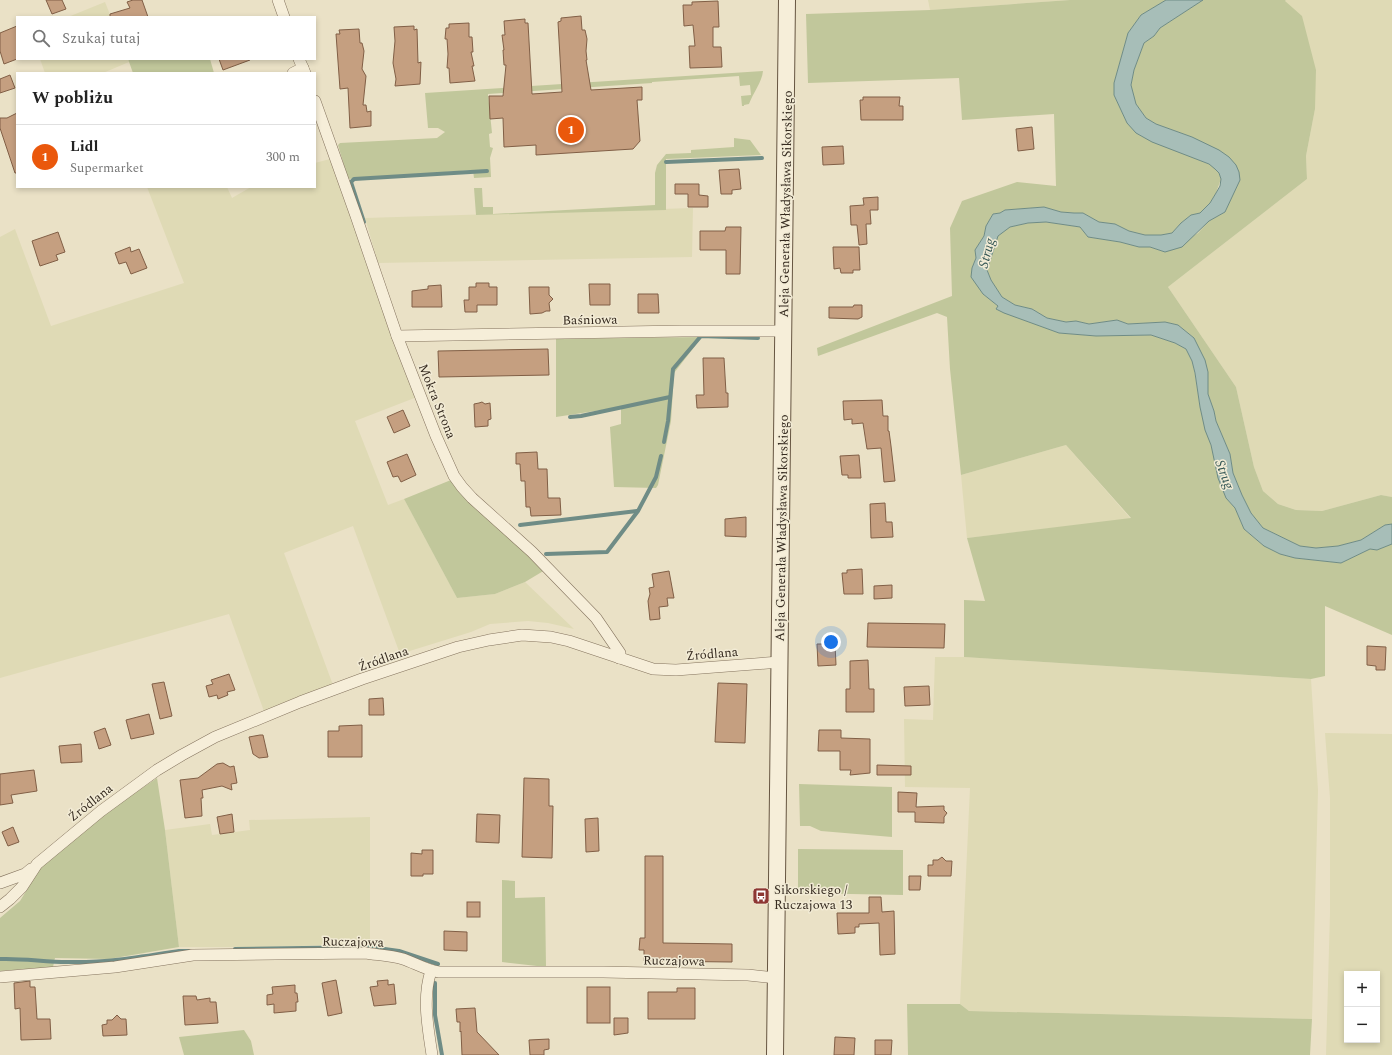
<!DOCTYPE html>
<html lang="pl">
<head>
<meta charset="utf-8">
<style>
  :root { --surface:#fff; --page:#f6f6f6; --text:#222; --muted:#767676; --line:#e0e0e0; --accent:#ea580c }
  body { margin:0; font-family:Spectral,serif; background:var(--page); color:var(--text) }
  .controls { position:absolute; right:12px; bottom:12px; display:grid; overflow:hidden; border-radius:0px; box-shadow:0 2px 6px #0003 }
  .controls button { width:36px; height:36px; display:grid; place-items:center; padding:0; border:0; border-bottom:1px solid var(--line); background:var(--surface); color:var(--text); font:20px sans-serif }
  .you { position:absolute; left:831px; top:642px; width:14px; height:14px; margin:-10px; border:3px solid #fff; border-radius:50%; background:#1a73e8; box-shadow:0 0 0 6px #1a73e833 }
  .badge { display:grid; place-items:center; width:26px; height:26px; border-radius:50%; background:var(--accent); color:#fff; font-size:13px; font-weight:700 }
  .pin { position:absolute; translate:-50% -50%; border:2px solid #fff; box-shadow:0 1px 4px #0006 }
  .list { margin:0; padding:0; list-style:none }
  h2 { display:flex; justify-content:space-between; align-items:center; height:52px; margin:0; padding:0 16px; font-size:17px }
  h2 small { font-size:13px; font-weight:400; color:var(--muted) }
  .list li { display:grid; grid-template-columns:26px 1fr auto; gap:12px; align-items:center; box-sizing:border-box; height:64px; padding:0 16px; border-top:1px solid var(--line) }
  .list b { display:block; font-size:15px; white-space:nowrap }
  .list p { margin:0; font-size:13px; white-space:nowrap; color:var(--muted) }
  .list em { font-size:13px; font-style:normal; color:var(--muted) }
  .icon { flex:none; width:22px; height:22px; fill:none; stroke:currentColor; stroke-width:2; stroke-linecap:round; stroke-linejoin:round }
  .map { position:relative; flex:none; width:1392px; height:1055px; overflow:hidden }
  .search { position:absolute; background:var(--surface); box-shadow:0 2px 6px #0003; left:16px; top:16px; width:300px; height:44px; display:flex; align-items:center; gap:10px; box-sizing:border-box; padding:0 14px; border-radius:0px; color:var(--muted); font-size:15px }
  .panel { position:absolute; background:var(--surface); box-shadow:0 2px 6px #0003; left:16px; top:72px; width:300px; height:116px; border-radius:0px }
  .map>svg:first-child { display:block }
</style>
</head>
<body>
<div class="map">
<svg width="1392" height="1055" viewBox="0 0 1392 1055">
  <rect width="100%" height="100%" fill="#eae1c6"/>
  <g fill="#dfdab5" fill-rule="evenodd">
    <path d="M928 0H1070L930 10Z"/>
    <path d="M1286 0H1392V497L1381 495 1322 511 1296 510 1278 504 1263 491 1254 467 1236 387 1168 287 1307 179 1306 156 1315 109 1285 1Z"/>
    <path d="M105 2 111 17H68Z"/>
    <path d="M40 59H128L129 62 103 73H45Z"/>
    <path d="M330 159 417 397 355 421 388 505 404 499 457 598 495 594 525 582 574 629 548 623 528 621 490 624 471 632 400 654 353 526 284 553 333 685 265 714 229 614 0 678V237L15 229 51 326 184 283 147 187H227L232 198 251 187H315V163Z"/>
    <path d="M693 208 692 257 378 263 365 218Z"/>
    <path d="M1066 445 1131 519 967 538 961 475Z"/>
    <path d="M935 657H964L1311 679 1318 790 1312 1019 969 1011 960 1004 970 788 905 787 904 719 933 720Z"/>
    <path d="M1325 733 1392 734V1055H1326L1330 913V798ZM1347 974H1377V1040H1347Z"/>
    <path d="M370 817V944L263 947H179L165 830 210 824 212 835 250 830 249 820Z"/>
  </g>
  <g fill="#c1c79b">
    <path d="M1070 0H1166L1141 15 1128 33 1114 83V95L1127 123 1141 136 1209 164 1215 168 1219 173 1221 179 1216 193 1210 203 1200 213 1191 215 1181 223 1172 233 1161 235H1145L1129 231 1115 224 1099 222 1083 213H1074L1061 212 1044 207 1005 210 1000 213 993 214 986 226 984 236 975 250 976 258 972 268 983 294 998 306 996 309 1059 333 1096 336 1151 335 1175 343 1186 349 1192 361 1195 374 1200 407 1226 498 1235 508 1244 529 1264 546 1280 554 1295 558 1341 563 1370 549 1377 550 1392 544V635L1325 606V676L1311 679 964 657V600L985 601 967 538 1131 518 1066 445 961 475 950 369 947 317 937 313 818 356 817 348 952 296 950 228 962 201 1017 182 1056 186 1054 114 962 120 959 78 808 83 806 14 930 10Z"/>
    <path d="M1203 0H1286L1285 1 1302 16 1316 70 1315 109 1306 156 1307 179 1168 287 1236 387 1254 467 1263 491 1278 504 1296 510 1322 511 1381 495 1392 497V524L1385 525 1361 540 1338 546 1316 548 1300 546 1263 528 1251 513 1242 495 1233 473 1230 454 1216 421 1214 411 1208 394V372L1194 338 1178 325 1165 322 1128 324 1117 320 1089 324 1076 321 1066 322 1047 318 1032 309 1015 305 1002 297 991 280 987 270 997 236 1010 227 1028 223 1046 222 1080 227 1088 237 1120 242 1139 247H1150L1165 252 1198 233 1209 221 1225 212 1233 193 1237 187 1192 137 1156 124 1146 118 1136 104 1133 94 1131 85 1134 70 1144 43 1154 36 1160 28Z"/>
    <path d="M128 59H210L214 73H133Z"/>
    <path d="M763 71C762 82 753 93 749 104L744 105V106H742L741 96 751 95 750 85 740 86 739 76 652 82V83L488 94 492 133 489 134 490 147 493 148 490 158 491 177 474 178 473 170 348 179 338 145 340 143 437 138 445 132 438 128H428L425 93Z"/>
    <path d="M734 138 750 140 761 155 666 159V210L476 215 474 188H482L483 207H493V214L655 205V173L657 165 666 154 691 153V150L734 147Z"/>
    <path d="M702 337 674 373 671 421 658 485 656 488 614 487 610 427 621 424V407L556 417V339Z"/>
    <path d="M451 480 545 570 525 582 495 594 457 598 404 499Z"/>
    <path d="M157 778 165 830 179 947 109 959 55 958 53 967 0 971V918L20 901 39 870 51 858 98 818Z"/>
    <path d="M799 784 892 787V837L821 831 810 826H800Z"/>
    <path d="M798 849 903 850V895L798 893Z"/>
    <path d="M502 880 515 881V898L545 897 546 967 502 962Z"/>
    <path d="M907 1004H960L969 1011 1312 1019 1310 1055H908Z"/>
    <path d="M244 1030 251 1041 254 1055H184L179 1037Z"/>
  </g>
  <path fill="#a7beb8" stroke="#6f8c86" d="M1166 0H1203L1160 28 1154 36 1144 43 1134 70 1131 85 1136 104 1146 118 1156 124 1192 137 1219 150 1229 157 1236 165 1239 172 1240 180 1225 212 1209 221 1182 247 1165 252 1150 247H1139L1120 242 1088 237 1080 227 1046 222 1028 223 1010 227 998 236 987 270 991 280 1002 297 1015 305 1032 309 1047 318 1066 322 1076 321 1089 324 1117 320 1128 324 1165 322 1178 325 1194 338 1205 360 1208 372V394L1214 411 1216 421 1230 454 1233 473 1242 495 1251 513 1263 528 1300 546 1316 548 1338 546 1361 540 1385 525 1392 524V544L1377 550 1370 549 1341 563 1295 558 1280 554 1264 546 1244 529 1235 508 1226 498 1218 478 1211 445 1205 430 1200 407 1195 373 1192 361 1186 349 1175 343 1151 335 1096 336 1059 333 1004 313 996 309 998 306 983 294 971 277 972 268 976 258 975 250 984 236 986 226 993 214 1000 213 1005 210 1044 207 1061 212 1074 213H1083L1099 222 1115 224 1129 231 1145 235H1161L1172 233 1181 223 1191 215 1200 213 1210 203 1216 193 1220 186 1221 179 1219 173 1215 169 1209 164 1152 142 1136 133 1127 123 1114 95V83L1128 33 1141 15Z"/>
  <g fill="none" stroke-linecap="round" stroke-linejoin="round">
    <g stroke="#6f8c86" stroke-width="4">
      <path d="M666 162 762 158"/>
      <path d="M364 222 351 182 354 179 487 171"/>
      <path d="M570 417 581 416 670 397"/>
      <path d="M664 442 668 421 673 369 701 336 758 338"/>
      <path d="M520 525 637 511"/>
      <path d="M546 554 607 552 638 511 656 477 661 456"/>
      <path d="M235 949 370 947 399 951 438 964"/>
      <path d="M0 959C22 958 45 962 67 962 106 963 141 957 179 951H189"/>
      <path d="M435 983V1015L442 1055"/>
    </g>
  </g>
  <g fill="#c59f80" stroke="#815f46">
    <path d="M46 0H62L66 9 52 14Z"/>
    <path d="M133 0H142L148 17H110V14L130 8 127 2Z"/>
    <path d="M718 1 719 27H713V47H721L722 67 690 68 689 46H695L693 25 684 26 683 5H692V2Z"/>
    <path d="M581 16 582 30H585L587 39 586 51 587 60H586L591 90 642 87V100H637L640 141 633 149 536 155V145L504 147 503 118 490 119 489 96H503L506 65H504L503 50H504L502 35H505L504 21 525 19V23H528L532 94 562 92 558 22 561 21V18Z"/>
    <path d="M469 23V37H472L473 52H471L474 66H472L475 81 450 83 449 68H447L448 54 447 39H445L446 28H449V24Z"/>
    <path d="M17 26V59L4 64 0 51V33Z"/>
    <path d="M414 26V30L417 29 418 63 421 62 420 84 395 86 396 79 393 63 395 41 394 27Z"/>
    <path d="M359 29 360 43H362L364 51 362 69 366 76 363 105H366L367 112 371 111V126L350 128 348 88 340 89 336 34H340L339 30Z"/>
    <path d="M219 59H250V60L223 70Z"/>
    <path d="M10 75 15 88 0 93V79Z"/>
    <path d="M863 97H900L899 106H903V120H861L860 100H863Z"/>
    <path d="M17 113V173H15L0 128V118H7Z"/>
    <path d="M1032 127 1034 149 1018 151 1016 129Z"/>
    <path d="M843 146 844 164 823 165 822 147Z"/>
    <path d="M739 169 741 189 732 190V194H721L719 170Z"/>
    <path d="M675 184H699V195L708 196V207H688V194H675Z"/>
    <path d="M878 197V210H870L871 224H866L867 244 859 245 857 225H851L850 206 864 205 863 198Z"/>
    <path d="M726 227H741L740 274H726V250H700V231H725Z"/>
    <path d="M58 232 65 252 56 255 58 260 40 266 32 241Z"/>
    <path d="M130 247 131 252 139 249 147 268 131 274 126 262 119 264 115 253Z"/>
    <path d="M833 247H859L860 270H853V273H841L840 268 834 269Z"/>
    <path d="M476 283H489V287H497V305H477V312H465L464 300H469V287H476Z"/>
    <path d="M589 284H610V305H590Z"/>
    <path d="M441 285 442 307H412V291L428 289V286Z"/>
    <path d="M529 287H549V295L553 299 549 303 550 311H546L542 313 530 314Z"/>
    <path d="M638 294H658L659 313H638Z"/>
    <path d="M854 305H862V317L858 319 829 318V307H853Z"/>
    <path d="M548 349 549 375 439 377 438 351Z"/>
    <path d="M703 358H724L726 393H728V407L697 408 696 395H704Z"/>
    <path d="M882 400 883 416H888V431H889L891 446 895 481 884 482 881 448 867 449 863 423 852 424V419L844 420 843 401Z"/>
    <path d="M482 402 485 404 490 403 491 419 488 420V426L475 427 474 404 479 403Z"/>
    <path d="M403 410 410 426 394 433 387 417Z"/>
    <path d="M537 452 538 469H547L548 498H560L561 515 531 516 530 507H526L525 481H521L520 464H516V453Z"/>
    <path d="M407 454 416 475 401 482 398 476 393 477 387 462Z"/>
    <path d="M859 455 861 478H848V475H842L840 456Z"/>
    <path d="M885 503 886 522H892L893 537 871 538 870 504Z"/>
    <path d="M746 517V537L725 536V519Z"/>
    <path d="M862 569 863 594H844L842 573H847V570Z"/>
    <path d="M669 571 674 598H667L668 606 659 607 660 619 650 620 648 601 650 594 649 588 654 587 652 574Z"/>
    <path d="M892 585V598L874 599V586Z"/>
    <path d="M868 623 945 624 944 648 867 647Z"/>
    <path d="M817 644H835L836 665 818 666Z"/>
    <path d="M1367 646 1386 647 1385 670H1376V666L1367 665Z"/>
    <path d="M868 660 869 689H874V712H846V689H850V661Z"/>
    <path d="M229 674 235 690 227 692 228 695 218 699 217 695 209 697 206 686 213 684 211 680Z"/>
    <path d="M164 682 172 716 160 719 152 684Z"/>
    <path d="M718 683 747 684 745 743 715 742Z"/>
    <path d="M929 686 930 705 905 706 904 687Z"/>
    <path d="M383 698 384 715H369V699Z"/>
    <path d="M149 714 154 734 131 739 126 720Z"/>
    <path d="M362 725V757H328V731H339V726Z"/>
    <path d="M105 728 111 745 99 749 94 732Z"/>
    <path d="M819 730H841V738L870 739V773L850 775 851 770H840V751H818Z"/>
    <path d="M260 735H263L268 757 259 758 253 754 249 737Z"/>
    <path d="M81 744 82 762 61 763 59 746Z"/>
    <path d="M223 763 230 767 234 766 237 783 231 784 232 790 222 786 202 790 203 798H201L202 816 185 818 180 780 198 778 217 764Z"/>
    <path d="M877 765 911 766V775H877Z"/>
    <path d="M34 770 37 791 11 795 13 803 0 805V774Z"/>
    <path d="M524 778 549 779V806H553L552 858 522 857Z"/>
    <path d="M898 792 917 793 916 807 944 806V810L947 813 944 817V823L915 822V812H898Z"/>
    <path d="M232 814 234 832 220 834 217 817Z"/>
    <path d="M477 814 500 815 499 843 476 842Z"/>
    <path d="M598 818 599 851 586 852 585 819Z"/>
    <path d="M13 827 19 842 8 846 2 832Z"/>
    <path d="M422 850H433V874H423V876H411V853L422 854Z"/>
    <path d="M645 856H663V943L732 944V962L644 961V950H639L640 938H645Z"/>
    <path d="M942 857 946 861H952L951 876H928V865H933V860H938Z"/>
    <path d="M909 876H921L920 890H909Z"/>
    <path d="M869 897H881L882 912 894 911 895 954 880 955 879 923 859 924V927H855V933L838 934 837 913H869Z"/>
    <rect x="467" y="902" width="13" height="15"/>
    <path d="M444 931 467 932V951L444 950Z"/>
    <path d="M336 980 342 1013 328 1016 322 983Z"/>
    <path d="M388 980V985L394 984 396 1004 374 1006 370 987 378 986 377 981Z"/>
    <path d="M30 981V987H35L37 1019H50L51 1039 21 1040 20 1008 15 1009 14 983Z"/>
    <path d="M295 985V993H297L298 1002H296V1011L274 1013V1004L267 1005V995L273 994 272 987Z"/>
    <rect x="587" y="987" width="23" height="36"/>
    <path d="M677 988H695V1019H648V992H677Z"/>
    <path d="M183 996H196L197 1000 210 998V1002H216L218 1023 185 1025Z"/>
    <path d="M475 1008 477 1032 499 1055H462L461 1031 460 1032V1022H457L456 1009Z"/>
    <path d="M117 1015 121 1019H126L127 1035 103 1036 102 1025 107 1024V1020H112Z"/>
    <path d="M614 1018H628V1033L614 1035Z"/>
    <path d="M835 1037 855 1038 854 1055H834Z"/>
    <path d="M549 1039V1049L544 1050V1055H530L529 1040Z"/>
    <path d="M875 1040H892L891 1055H875Z"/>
  </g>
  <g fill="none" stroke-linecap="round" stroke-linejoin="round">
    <g stroke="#84735e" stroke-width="12">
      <g id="street">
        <path d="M278 0 284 17"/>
        <path d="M299 59 305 73"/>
        <path d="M293 73 303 68"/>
        <path d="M315 101 356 216 397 336 436 436 454 476 462 487 472 498 532 552 596 618 620 653 619 658"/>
        <path d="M397 336 682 331H783"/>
        <path d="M0 883 25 874 31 869"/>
        <path d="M0 907 10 899 22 887 37 864 101 811 157 770 182 755 215 737 300 702 362 679 458 647 489 640 522 635 551 637 569 641 653 669 676 670 780 662"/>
        <path d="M431 971C422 998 428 1028 432 1055"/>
        <path d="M0 977 115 967 193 955 365 953C377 955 390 955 403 959 415 963 426 970 439 972H603L748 975 776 978"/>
      </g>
    </g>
    <g stroke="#665541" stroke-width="18">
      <path id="secondary" d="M775 1055 787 0"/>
    </g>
    <use href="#street" stroke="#f6eed9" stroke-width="11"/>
    <use href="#secondary" stroke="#f6eed9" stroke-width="16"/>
  </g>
  <defs>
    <g id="bus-square" transform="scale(0.9)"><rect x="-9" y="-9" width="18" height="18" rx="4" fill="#8d3633" stroke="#f2ebd5"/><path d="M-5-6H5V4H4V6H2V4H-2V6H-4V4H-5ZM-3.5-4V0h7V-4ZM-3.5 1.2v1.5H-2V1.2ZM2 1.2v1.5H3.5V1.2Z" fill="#fff"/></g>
  </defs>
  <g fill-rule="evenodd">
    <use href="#bus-square" x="761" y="896"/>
  </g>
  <g text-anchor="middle" stroke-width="3" stroke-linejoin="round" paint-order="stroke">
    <g font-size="13" fill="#362b20" stroke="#f2ebd5">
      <text transform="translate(785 204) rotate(-89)" y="5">Aleja Generała Władysława Sikorskiego</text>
      <text transform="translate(590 319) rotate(-1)" y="5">Baśniowa</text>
      <text transform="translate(438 401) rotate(68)" y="5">Mokra Strona</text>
      <text transform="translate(781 528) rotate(-89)" y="5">Aleja Generała Władysława Sikorskiego</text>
      <text transform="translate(712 653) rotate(-5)" y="5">Źródlana</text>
      <text transform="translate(383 658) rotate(-19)" y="5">Źródlana</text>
      <text transform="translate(90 802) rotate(-38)" y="5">Źródlana</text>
      <text transform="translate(353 941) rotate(1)" y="5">Ruczajowa</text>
      <text transform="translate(674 960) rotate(1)" y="5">Ruczajowa</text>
    </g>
    <g font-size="13" fill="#362b20" stroke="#f2ebd5" text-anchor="start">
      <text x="774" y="894">Sikorskiego /<tspan x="774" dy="15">Ruczajowa 13</tspan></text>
    </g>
    <g font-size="14" font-style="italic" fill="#315453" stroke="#f2ebd5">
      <text transform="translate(986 253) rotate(-76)" y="5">Strug</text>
      <text transform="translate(1225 474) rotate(69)" y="5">Strug</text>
    </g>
  </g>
</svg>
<div class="controls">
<button>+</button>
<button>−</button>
</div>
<div class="you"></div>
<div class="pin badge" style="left:571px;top:130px">1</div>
<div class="search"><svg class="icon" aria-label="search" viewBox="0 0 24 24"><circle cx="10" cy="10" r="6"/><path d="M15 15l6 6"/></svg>Szukaj tutaj</div>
<section class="panel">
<h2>W pobliżu<small></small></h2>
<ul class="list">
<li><span class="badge">1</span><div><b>Lidl</b><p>Supermarket</p></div><em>300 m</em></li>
</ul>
</section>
</div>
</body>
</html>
